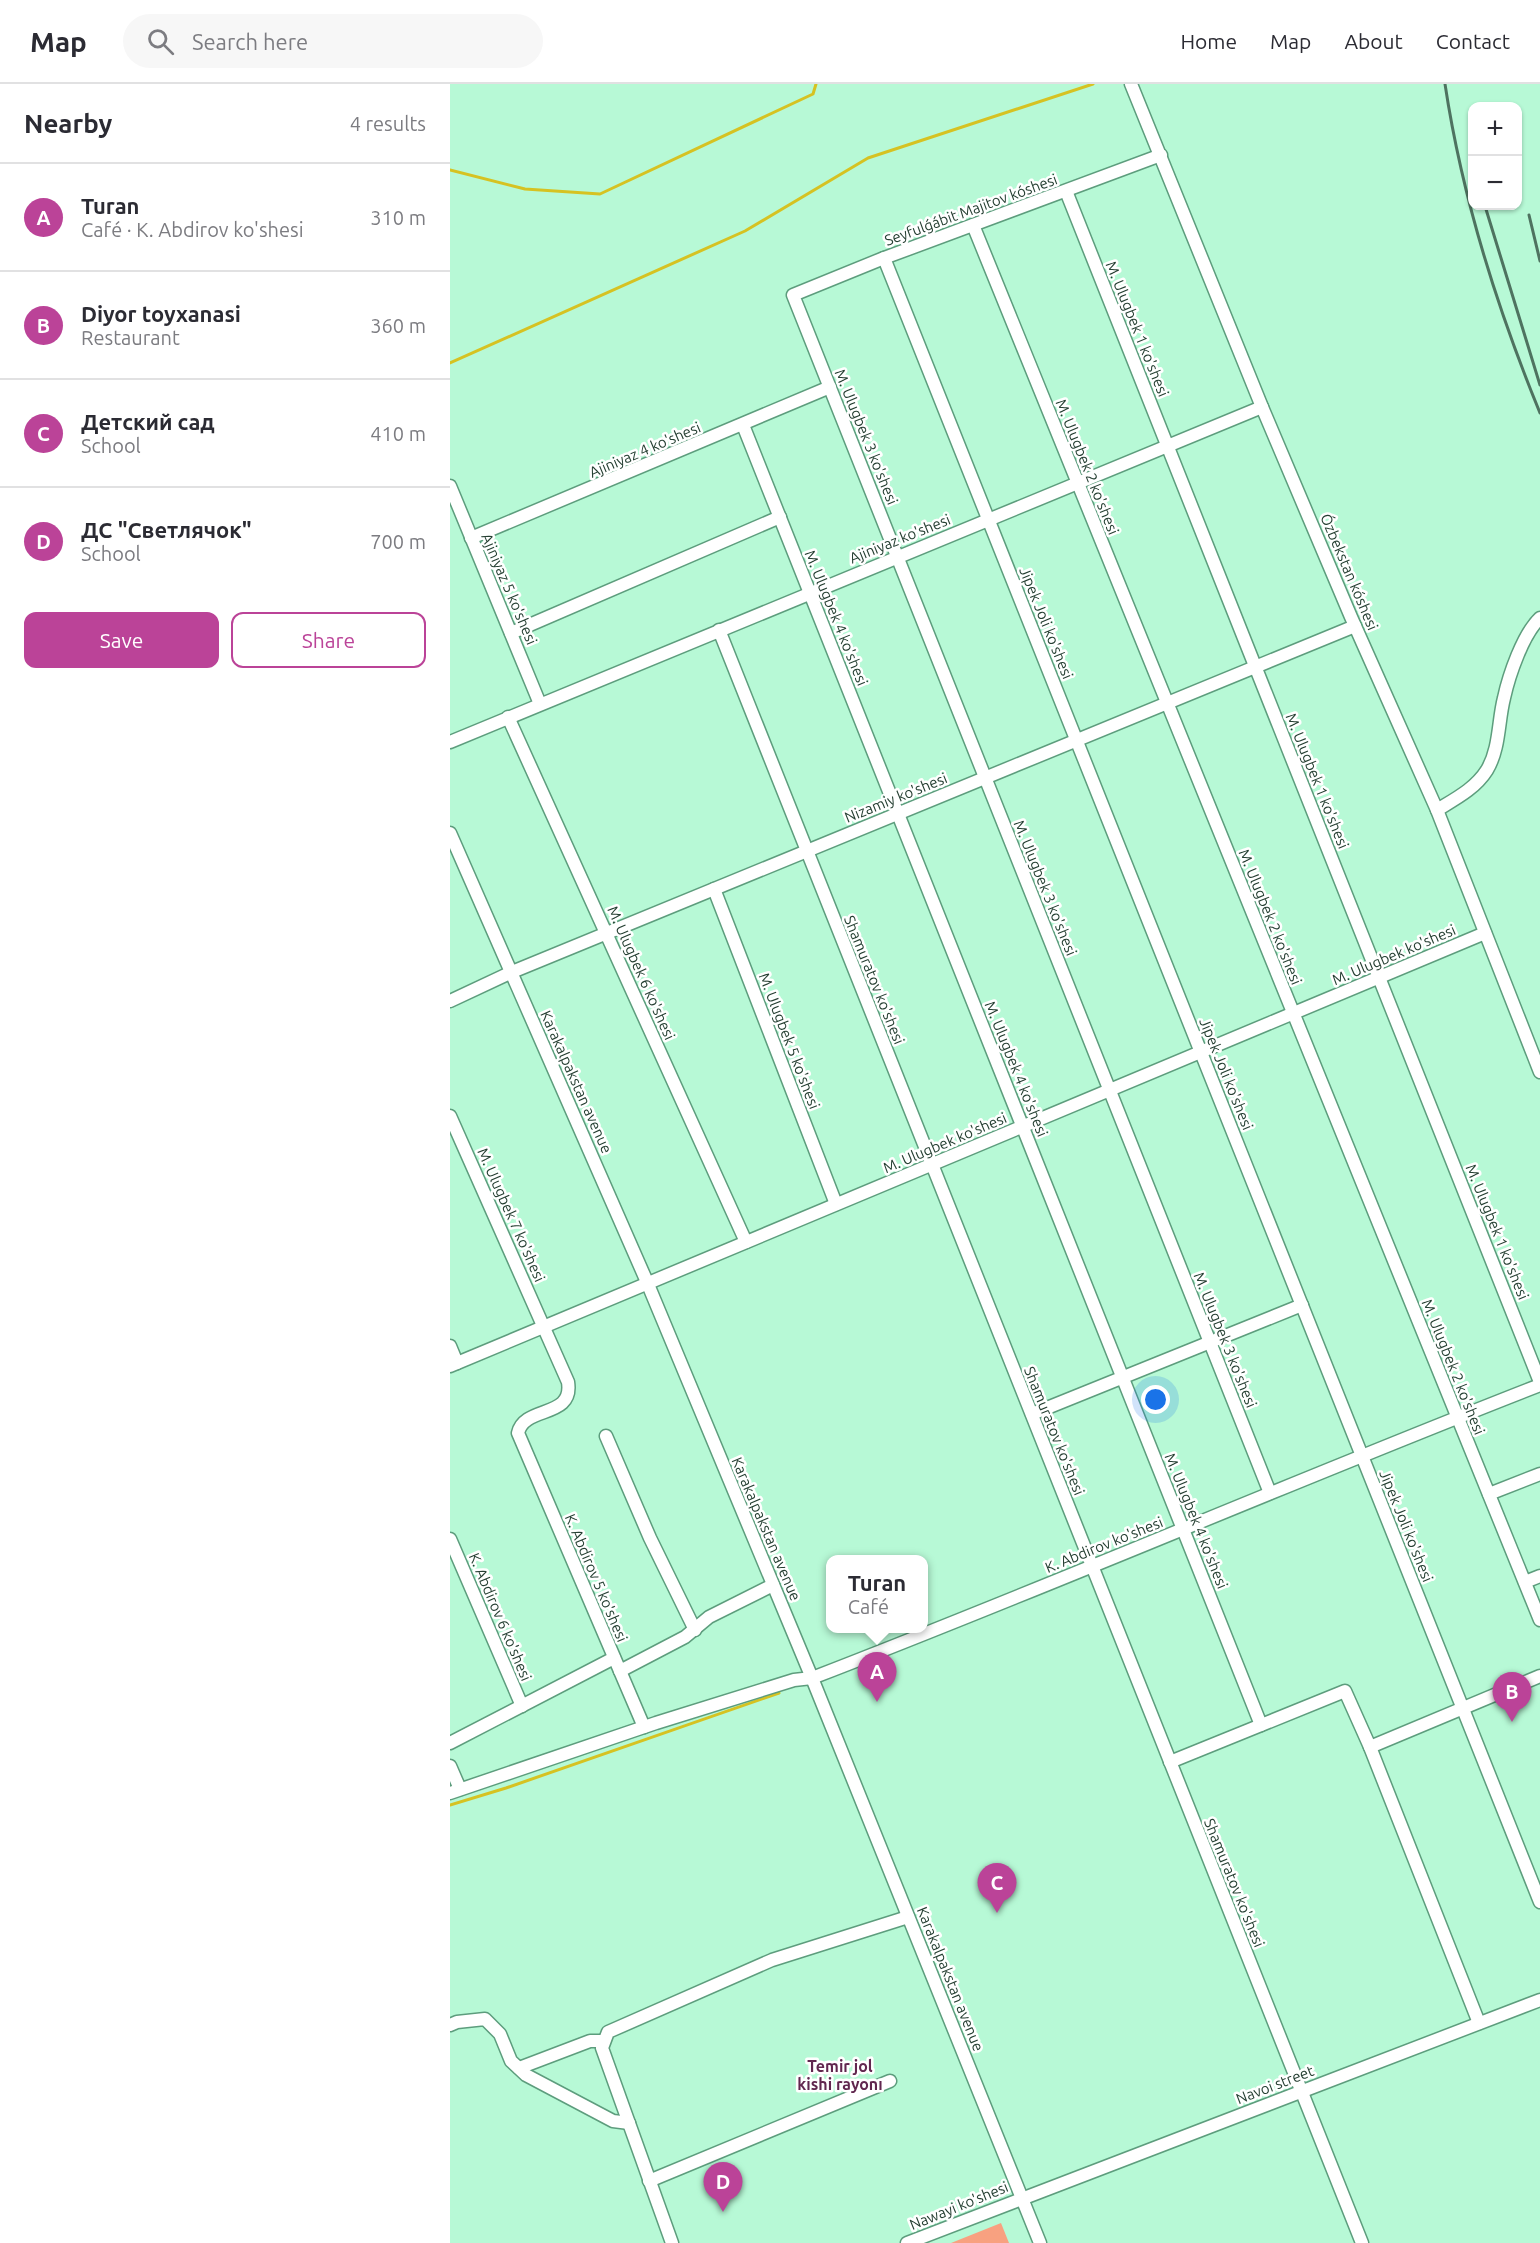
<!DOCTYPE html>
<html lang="en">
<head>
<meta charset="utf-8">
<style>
  :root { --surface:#fff; --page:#f7f7f7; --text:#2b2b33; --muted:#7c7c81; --line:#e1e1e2; --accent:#bb4398 }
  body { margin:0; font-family:Ubuntu,sans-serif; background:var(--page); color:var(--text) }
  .controls { position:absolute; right:18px; top:18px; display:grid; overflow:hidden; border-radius:12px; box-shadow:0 2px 4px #0004 }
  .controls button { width:54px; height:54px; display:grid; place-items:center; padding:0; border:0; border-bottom:2px solid var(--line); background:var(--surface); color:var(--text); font:30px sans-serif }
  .you { position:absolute; left:706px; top:1316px; width:21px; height:21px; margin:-15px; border:4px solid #fff; border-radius:50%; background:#1a73e8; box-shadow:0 0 0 9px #1a73e833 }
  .badge { display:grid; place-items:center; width:39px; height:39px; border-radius:50%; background:var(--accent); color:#fff; font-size:20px; font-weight:700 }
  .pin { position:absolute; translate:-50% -50px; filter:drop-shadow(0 2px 3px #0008) }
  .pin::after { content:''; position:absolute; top:32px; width:21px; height:18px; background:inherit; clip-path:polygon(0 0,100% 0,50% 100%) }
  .popup { position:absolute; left:376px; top:1471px; width:102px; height:78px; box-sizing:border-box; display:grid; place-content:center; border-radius:12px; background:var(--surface); filter:drop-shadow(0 2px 4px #0005); font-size:20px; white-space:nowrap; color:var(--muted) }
  .popup b { font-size:22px; color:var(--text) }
  .popup::after { content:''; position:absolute; left:50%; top:100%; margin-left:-12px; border:12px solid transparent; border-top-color:var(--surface) }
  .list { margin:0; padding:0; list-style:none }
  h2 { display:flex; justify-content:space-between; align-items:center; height:78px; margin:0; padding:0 24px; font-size:26px }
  h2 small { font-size:20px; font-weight:400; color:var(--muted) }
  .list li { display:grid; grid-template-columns:39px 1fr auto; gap:18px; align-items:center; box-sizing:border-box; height:108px; padding:0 24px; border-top:2px solid var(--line) }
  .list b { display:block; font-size:22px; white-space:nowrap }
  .list p { margin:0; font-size:20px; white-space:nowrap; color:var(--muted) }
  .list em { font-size:20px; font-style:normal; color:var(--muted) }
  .actions { display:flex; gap:12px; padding:18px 24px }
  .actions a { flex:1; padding:14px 0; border:2px solid var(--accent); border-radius:12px; text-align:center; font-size:21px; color:var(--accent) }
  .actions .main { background:var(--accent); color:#fff }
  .icon { flex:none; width:33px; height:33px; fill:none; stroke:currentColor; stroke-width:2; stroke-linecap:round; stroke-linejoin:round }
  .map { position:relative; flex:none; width:1090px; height:2159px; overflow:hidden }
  header { display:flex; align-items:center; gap:36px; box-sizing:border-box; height:84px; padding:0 30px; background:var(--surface); border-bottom:2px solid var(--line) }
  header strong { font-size:28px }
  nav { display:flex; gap:33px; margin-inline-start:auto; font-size:21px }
  .search { width:420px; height:54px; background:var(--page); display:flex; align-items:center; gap:15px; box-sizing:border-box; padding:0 21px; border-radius:33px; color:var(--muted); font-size:22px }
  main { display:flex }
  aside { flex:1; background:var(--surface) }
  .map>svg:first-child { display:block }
</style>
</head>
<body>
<header>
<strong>Map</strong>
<div class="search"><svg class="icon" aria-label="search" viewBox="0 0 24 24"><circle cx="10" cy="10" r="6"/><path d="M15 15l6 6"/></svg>Search here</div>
<nav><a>Home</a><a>Map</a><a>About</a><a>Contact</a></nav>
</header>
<main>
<aside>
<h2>Nearby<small>4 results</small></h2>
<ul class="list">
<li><span class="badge">A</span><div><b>Turan</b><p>Café · K. Abdirov ko'shesi</p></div><em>310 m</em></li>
<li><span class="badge">B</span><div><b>Diyor toyxanasi</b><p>Restaurant</p></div><em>360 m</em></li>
<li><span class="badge">C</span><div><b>Детский сад</b><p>School</p></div><em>410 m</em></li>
<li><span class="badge">D</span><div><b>ДС &quot;Светлячок&quot;</b><p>School</p></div><em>700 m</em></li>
</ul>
<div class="actions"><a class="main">Save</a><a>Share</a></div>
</aside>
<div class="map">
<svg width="1090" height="2159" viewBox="0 0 1090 2159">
  <rect width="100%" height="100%" fill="#b7f9d6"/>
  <path fill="#f8a180" d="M551 2139 559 2159H501Z"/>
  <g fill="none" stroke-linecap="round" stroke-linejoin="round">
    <g stroke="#d6c222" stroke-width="3">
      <path d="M0 86 75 105 150 110 363 10 366 0"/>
      <path d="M0 279 295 147 418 74 643 0"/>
      <path d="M0 1721 56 1704 329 1609"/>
    </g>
    <g stroke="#5d9d7d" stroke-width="15">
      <g id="minor">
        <path d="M681 0 812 323 901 533 987 726 1090 988"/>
        <path d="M711 71 434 174 343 211 820 1409"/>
        <path d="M616 107 1090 1298"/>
        <path d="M523 141 1090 1536"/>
        <path d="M434 174 1090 1818"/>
        <path d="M293 341 811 1641"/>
        <path d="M0 402 90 620"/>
        <path d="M21 454 380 303"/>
        <path d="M269 546 912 2159"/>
        <path d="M61 549 330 433"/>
        <path d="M58 633 296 1158"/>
        <path d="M0 658 812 323"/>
        <path d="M987 726C1005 715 1025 705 1037 686 1050 664 1048 637 1054 614 1059 591 1073 550 1090 534"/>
        <path d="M0 749 197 1198 362 1594 590 2159"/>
        <path d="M264 805 386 1120"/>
        <path d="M0 917 62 888 905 542"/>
        <path d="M0 1032 118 1298C124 1335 74 1321 68 1349L194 1643"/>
        <path d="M0 1262 7 1279"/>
        <path d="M0 1282 1035 849"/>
        <path d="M582 1330 852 1221"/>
        <path d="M156 1352 200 1454 245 1546"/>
        <path d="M1039 1410 1090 1390"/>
        <path d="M0 1455 72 1622"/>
        <path d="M1075 1498 1090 1492"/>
        <path d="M170 1587 235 1553 259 1533 323 1501"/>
        <path d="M0 1659 164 1574"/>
        <path d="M920 1663 1090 1592"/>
        <path d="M720 1678 895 1607 920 1663 1029 1939"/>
        <path d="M0 1682 10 1705"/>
        <path d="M0 1709 206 1639 344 1596 362 1594C606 1500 846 1396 1090 1301"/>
        <path d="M0 1941 7 1938 35 1935 50 1950 61 1977 76 1991 163 2037 179 2039"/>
        <path d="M69 1984 140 1957H153"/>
        <path d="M199 2097 440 1997"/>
        <path d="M222 2159 152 1964 158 1948 322 1876 458 1833"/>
        <path d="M457 2159 1090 1916"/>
      </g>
    </g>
    <use href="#minor" stroke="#fff" stroke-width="12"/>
    <g stroke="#4e7360" stroke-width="3">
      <path d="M995 0C1012 113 1047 224 1090 329"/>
      <path d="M1035 122 1090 301"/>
      <path d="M1079 131 1090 177"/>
    </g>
  </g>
  <g text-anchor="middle" stroke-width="5" stroke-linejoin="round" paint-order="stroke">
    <g font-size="15" fill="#253f32" stroke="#fff">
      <text transform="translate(521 126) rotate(-20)" y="5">Seyfulǵábit Majitov kóshesi</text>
      <text transform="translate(687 245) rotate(68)" y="5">M. Ulugbek 1 ko'shesi</text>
      <text transform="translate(416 353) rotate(68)" y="5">M. Ulugbek 3 ko'shesi</text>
      <text transform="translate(195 366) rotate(-23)" y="5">Ajiniyaz 4 ko'shesi</text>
      <text transform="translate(637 383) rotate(68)" y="5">M. Ulugbek 2 ko'shesi</text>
      <text transform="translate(450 455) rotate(-22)" y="5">Ajiniyaz ko'shesi</text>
      <text transform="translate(899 488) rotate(67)" y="5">Ózbekstan kóshesi</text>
      <text transform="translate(59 505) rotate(67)" y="5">Ajiniyaz 5 ko'shesi</text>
      <text transform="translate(386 534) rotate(68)" y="5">M. Ulugbek 4 ko'shesi</text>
      <text transform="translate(596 539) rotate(68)" y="5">Jipek Joli ko'shesi</text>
      <text transform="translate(867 697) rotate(68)" y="5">M. Ulugbek 1 ko'shesi</text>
      <text transform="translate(446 714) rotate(-22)" y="5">Nizamiy ko'shesi</text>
      <text transform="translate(595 804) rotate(68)" y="5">M. Ulugbek 3 ko'shesi</text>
      <text transform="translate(820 833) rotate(68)" y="5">M. Ulugbek 2 ko'shesi</text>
      <text transform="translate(944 871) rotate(-23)" y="5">M. Ulugbek ko'shesi</text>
      <text transform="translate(191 889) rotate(66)" y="5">M. Ulugbek 6 ko'shesi</text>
      <text transform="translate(424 896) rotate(68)" y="5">Shamuratov ko'shesi</text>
      <text transform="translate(339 957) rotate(69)" y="5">M. Ulugbek 5 ko'shesi</text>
      <text transform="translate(566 985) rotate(68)" y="5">M. Ulugbek 4 ko'shesi</text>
      <text transform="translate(776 990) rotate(68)" y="5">Jipek Joli ko'shesi</text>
      <text transform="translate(126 998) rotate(66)" y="5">Karakalpakstan avenue</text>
      <text transform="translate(495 1059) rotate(-23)" y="5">M. Ulugbek ko'shesi</text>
      <text transform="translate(61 1131) rotate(66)" y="5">M. Ulugbek 7 ko'shesi</text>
      <text transform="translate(1047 1148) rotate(68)" y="5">M. Ulugbek 1 ko'shesi</text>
      <text transform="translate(775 1256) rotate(68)" y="5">M. Ulugbek 3 ko'shesi</text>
      <text transform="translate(1003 1283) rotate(68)" y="5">M. Ulugbek 2 ko'shesi</text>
      <text transform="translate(604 1347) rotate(68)" y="5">Shamuratov ko'shesi</text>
      <text transform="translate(746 1437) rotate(68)" y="5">M. Ulugbek 4 ko'shesi</text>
      <text transform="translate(956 1442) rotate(68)" y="5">Jipek Joli ko'shesi</text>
      <text transform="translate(316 1445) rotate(67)" y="5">Karakalpakstan avenue</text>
      <text transform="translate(654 1461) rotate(-22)" y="5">K. Abdirov ko'shesi</text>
      <text transform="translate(146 1494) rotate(67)" y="5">K. Abdirov 5 ko'shesi</text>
      <text transform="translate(50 1533) rotate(67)" y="5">K. Abdirov 6 ko'shesi</text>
      <text transform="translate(784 1799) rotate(68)" y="5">Shamuratov ko'shesi</text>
      <text transform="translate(500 1895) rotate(68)" y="5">Karakalpakstan avenue</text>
      <text transform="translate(825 2001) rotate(-21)" y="5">Navoi street</text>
      <text transform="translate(509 2122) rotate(-22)" y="5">Nawayi ko'shesi</text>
    </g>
    <g font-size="16" font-weight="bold" fill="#61274f" stroke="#fff">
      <text x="390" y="1988">Temir jol<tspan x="390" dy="18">kishi rayonı</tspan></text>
    </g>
  </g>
</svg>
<div class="controls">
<button>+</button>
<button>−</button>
</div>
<div class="you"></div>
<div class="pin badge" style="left:427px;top:1618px">A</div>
<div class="popup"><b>Turan</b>Café</div>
<div class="pin badge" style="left:1062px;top:1638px">B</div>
<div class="pin badge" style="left:547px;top:1829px">C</div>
<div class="pin badge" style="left:273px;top:2128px">D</div>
</div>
</main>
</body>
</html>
